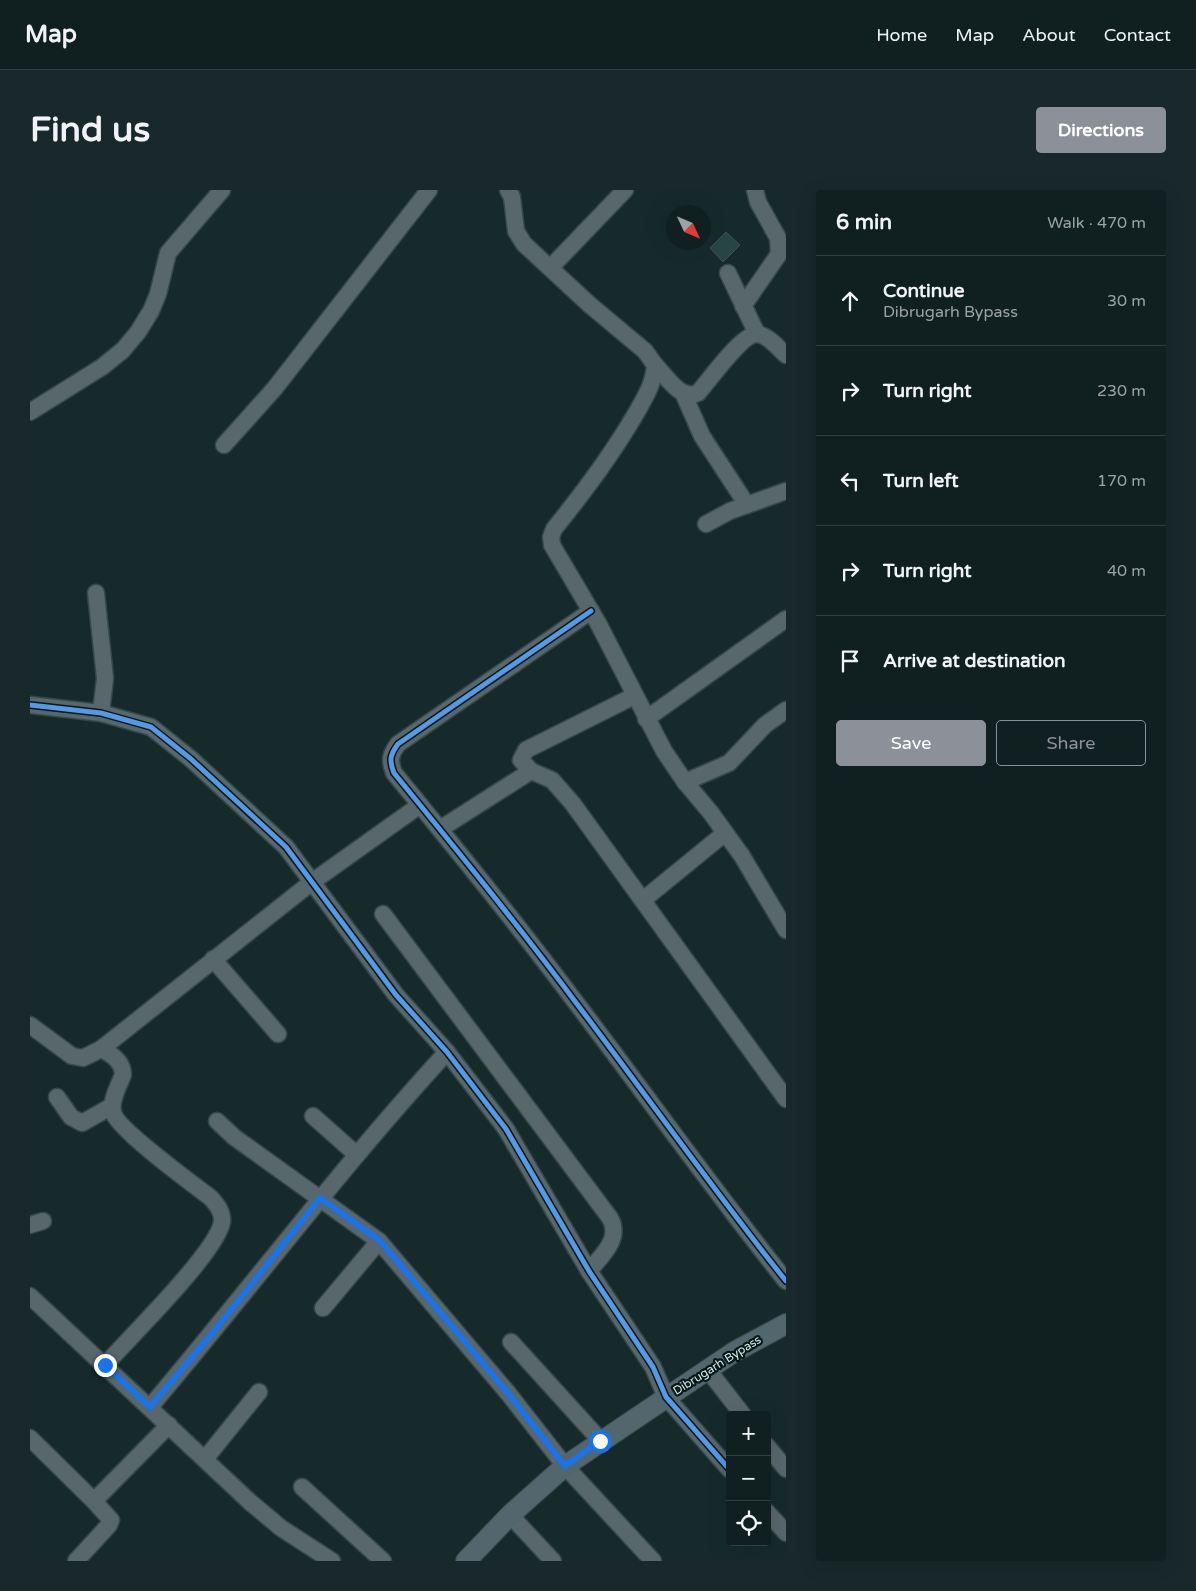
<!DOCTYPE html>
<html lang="en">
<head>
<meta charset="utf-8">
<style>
  :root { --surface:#102021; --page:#19282a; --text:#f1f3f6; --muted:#9ca3a5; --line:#303e3f; --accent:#8c9099 }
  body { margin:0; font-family:"Varela Round",sans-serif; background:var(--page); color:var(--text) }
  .controls { position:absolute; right:15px; bottom:15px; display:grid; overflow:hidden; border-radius:5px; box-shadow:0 5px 20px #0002 }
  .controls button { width:45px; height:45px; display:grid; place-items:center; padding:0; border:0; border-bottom:1px solid var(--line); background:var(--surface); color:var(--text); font:25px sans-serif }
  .compass { position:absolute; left:636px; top:15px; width:45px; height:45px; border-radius:50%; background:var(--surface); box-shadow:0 5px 20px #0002; rotate:134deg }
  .stop { position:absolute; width:15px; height:15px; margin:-11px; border:4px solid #1a73e8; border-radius:50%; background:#fff }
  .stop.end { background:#1a73e8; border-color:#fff; box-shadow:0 1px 5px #0008 }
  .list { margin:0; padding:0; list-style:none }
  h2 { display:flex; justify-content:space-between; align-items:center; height:65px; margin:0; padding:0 20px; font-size:21px }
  h2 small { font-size:16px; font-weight:400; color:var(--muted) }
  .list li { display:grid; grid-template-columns:32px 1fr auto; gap:15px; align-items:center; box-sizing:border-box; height:90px; padding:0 20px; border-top:1px solid var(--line) }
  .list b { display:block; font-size:19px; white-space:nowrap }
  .list p { margin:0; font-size:16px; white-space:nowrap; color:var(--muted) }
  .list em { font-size:16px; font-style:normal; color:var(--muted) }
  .actions { display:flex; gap:10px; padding:15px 20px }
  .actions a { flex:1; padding:11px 0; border:1px solid var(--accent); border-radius:5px; text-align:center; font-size:18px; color:var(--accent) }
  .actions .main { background:var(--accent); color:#fff }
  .icon { flex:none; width:28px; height:28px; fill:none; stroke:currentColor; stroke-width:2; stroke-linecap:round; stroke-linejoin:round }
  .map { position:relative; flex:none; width:756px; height:1371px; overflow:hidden; border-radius:5px }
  header { display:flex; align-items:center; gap:30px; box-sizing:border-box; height:70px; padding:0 25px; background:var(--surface); border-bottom:1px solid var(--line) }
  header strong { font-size:24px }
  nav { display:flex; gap:28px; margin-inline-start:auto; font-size:18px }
  .intro { display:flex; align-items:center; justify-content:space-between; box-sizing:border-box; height:120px; padding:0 30px }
  h1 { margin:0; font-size:35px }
  .button { padding:12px 22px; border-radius:5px; background:var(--accent); color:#fff; font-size:18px; font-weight:700 }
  main { display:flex; gap:30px; padding:0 30px }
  aside { flex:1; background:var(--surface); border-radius:5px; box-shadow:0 5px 20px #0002 }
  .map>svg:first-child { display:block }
</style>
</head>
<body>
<header>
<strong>Map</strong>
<nav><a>Home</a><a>Map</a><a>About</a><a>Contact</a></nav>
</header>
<div class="intro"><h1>Find us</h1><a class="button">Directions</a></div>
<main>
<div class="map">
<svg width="756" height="1371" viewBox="0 0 756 1371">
  <rect width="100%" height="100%" fill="#162a2c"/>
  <path fill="#274542" stroke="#425150" d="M696 42 710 55 693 72 680 58Z"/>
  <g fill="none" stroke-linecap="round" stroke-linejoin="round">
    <g stroke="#364749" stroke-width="19">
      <g id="minor">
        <path d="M478 0 482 7 486 41 494 54 560 115 615 161 625 175C624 194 614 209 605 225 581 266 554 302 524 339L521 347 522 355 568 433 634 561 655 592 681 623 712 666 756 740"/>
        <path d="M521 77 595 0"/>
        <path d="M698 83 727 144"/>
        <path d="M713 116 749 64 748 48 728 12 725 0"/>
        <path d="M625 175C636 186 651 211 668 203 678 192 713 142 728 144 739 146 748 158 756 165"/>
        <path d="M654 205 672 246 717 315"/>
        <path d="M0 222 72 177 93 160 108 142 121 121 128 104 138 63 192 0"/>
        <path d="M194 255 245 198 399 0"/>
        <path d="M676 334 700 321 756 301"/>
        <path d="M66 403 75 488 71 523"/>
        <path d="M561 421 368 554C360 565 359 570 364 583 426 659 488 735 547 814 617 906 684 1001 756 1091"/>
        <path d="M0 515 71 523 121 537 161 569 256 657 366 805 417 862 476 939 559 1081 623 1177 636 1207 700 1280"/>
        <path d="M616 529 756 429"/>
        <path d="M501 581 491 570 496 560 604 506"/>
        <path d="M655 592 699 573 735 535 756 520"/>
        <path d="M410 639 501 581 522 590 543 614 756 909"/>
        <path d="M613 710 695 643"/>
        <path d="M353 724 580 1028C592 1049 571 1066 559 1081"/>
        <path d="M183 769 248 844"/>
        <path d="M0 835 42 866 53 868 71 859C82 864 93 872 93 885 89 895 80 911 83 922 86 938 164 995 181 1008 187 1015 193 1022 192 1032 187 1062 99 1148 75 1175"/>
        <path d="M71 859 282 692 390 615"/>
        <path d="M27 907 41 927 52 933 82 916"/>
        <path d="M283 926 327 965"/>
        <path d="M187 931 204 947 349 1051 478 1203 535 1276 623 1371"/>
        <path d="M0 1035 13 1031"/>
        <path d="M0 1106 220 1312 251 1338 302 1371"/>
        <path d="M293 1118 349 1051"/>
        <path d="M481 1152 571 1251"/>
        <path d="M678 1180 713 1225"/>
        <path d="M120 1217C220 1099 312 976 417 862"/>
        <path d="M0 1248 64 1311"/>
        <path d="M737 1256 756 1279"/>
        <path d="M175 1269 229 1202"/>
        <path d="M272 1297 353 1371"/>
        <path d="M737 1322 756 1343"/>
        <path d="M480 1325 523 1371"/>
        <path d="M46 1371 79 1335 81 1330 64 1311 139 1235"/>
      </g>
    </g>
    <g stroke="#364749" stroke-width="22">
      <path id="major" d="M436 1371 480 1325 535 1276 704 1162 756 1134"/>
    </g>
    <use href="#minor" stroke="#58676c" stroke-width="16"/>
    <use href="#major" stroke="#52666d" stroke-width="20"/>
    <g stroke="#081718" stroke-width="8">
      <g id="cycleway">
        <path d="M561 421 368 554C360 565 359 570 364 583 426 659 488 735 547 814 617 906 684 1001 756 1091"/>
        <path d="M0 515 71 523 121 537 161 569 256 657 366 805 417 862 476 939 559 1081 623 1177 636 1207 700 1280"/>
      </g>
    </g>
    <use href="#cycleway" stroke="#5399e6" stroke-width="5"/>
  </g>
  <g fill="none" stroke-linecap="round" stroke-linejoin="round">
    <path stroke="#1a73e8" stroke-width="6" d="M75 1175 120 1217 185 1140 290 1008 349 1050 362 1065 478 1203 535 1276 570 1251"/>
  </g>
  <g text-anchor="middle" stroke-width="4.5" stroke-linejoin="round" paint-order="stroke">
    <g font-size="12" fill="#d6e9ea" stroke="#081718">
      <text transform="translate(687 1175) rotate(-32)" y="4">Dibrugarh Bypass</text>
    </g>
  </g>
</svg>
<div class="controls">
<button>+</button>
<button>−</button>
<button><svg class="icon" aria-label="locate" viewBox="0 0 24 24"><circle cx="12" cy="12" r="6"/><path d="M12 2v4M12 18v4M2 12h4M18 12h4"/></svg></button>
</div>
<svg class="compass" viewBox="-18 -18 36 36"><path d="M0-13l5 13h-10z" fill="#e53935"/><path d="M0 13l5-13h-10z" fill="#9ca3a5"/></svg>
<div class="stop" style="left:570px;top:1251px"></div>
<div class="stop end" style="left:75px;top:1175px"></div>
</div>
<aside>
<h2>6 min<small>Walk · 470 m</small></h2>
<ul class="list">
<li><svg class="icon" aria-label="ahead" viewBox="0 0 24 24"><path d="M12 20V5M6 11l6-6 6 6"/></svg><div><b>Continue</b><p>Dibrugarh Bypass</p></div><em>30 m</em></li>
<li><svg class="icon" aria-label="right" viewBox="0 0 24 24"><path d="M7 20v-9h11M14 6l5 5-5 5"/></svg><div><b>Turn right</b></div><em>230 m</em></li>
<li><svg class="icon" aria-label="left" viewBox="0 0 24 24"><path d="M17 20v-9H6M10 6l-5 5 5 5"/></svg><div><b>Turn left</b></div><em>170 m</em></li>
<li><svg class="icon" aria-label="right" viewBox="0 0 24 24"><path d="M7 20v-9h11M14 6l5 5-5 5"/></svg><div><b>Turn right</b></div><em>40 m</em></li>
<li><svg class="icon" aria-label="arrive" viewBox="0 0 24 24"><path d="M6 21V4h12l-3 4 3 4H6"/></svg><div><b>Arrive at destination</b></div></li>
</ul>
<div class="actions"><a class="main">Save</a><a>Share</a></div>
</aside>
</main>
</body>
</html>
